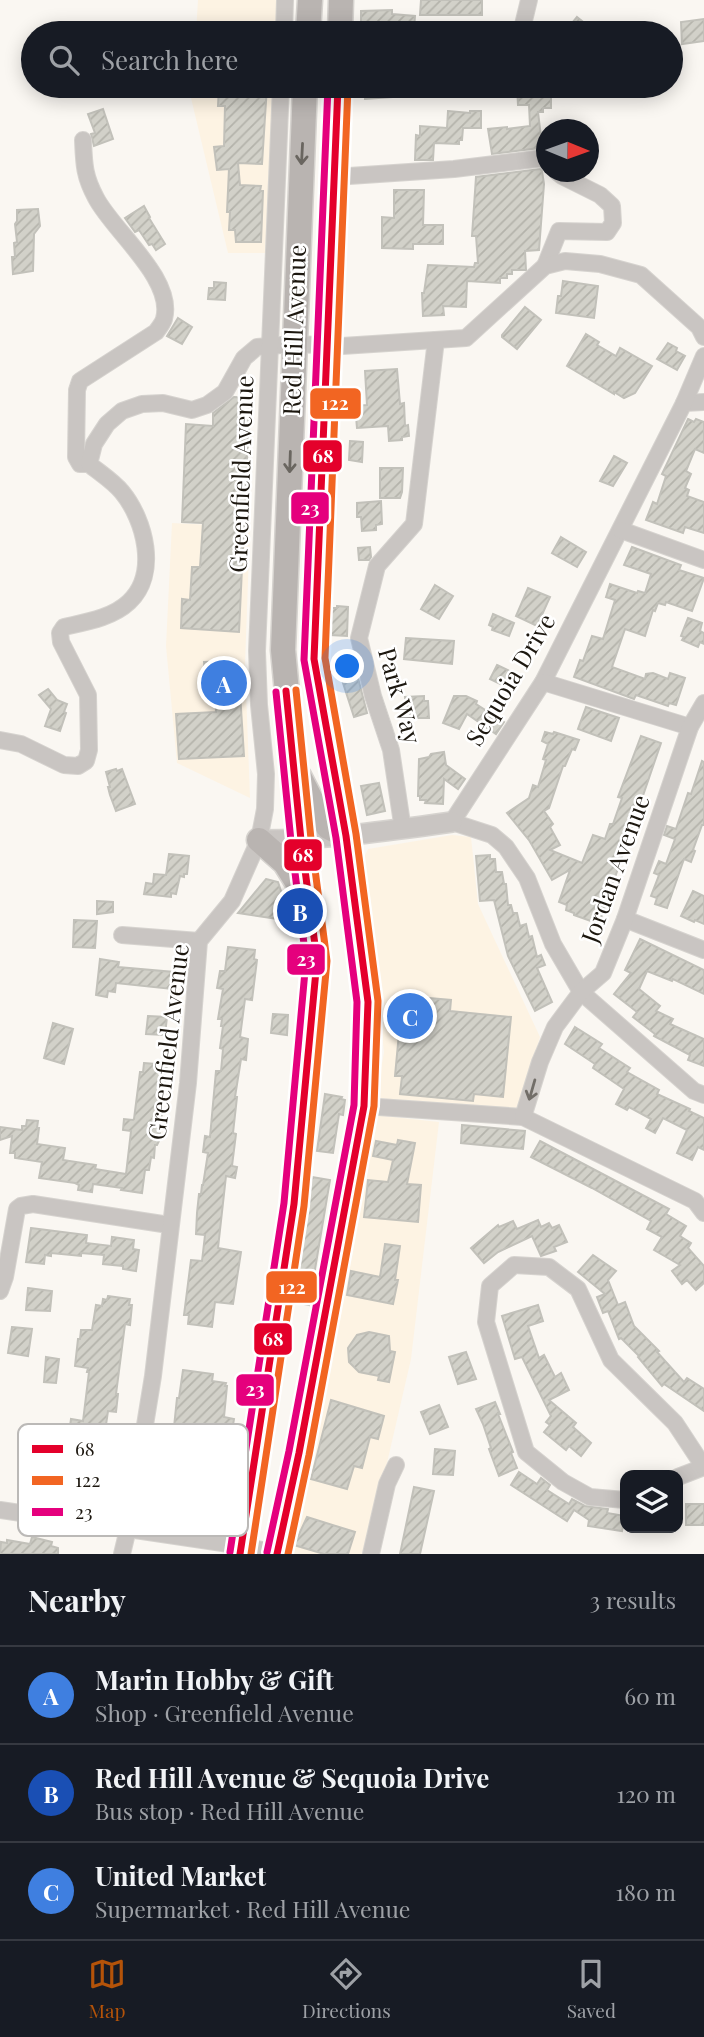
<!DOCTYPE html>
<html lang="en">
<head>
<meta charset="utf-8">
<style>
  :root { --surface:#171b24; --page:#20242c; --text:#f1f3f6; --muted:#9ea1a6; --line:#363941; --accent:#b45309 }
  body { margin:0; font-family:"Playfair Display",serif; background:var(--page); color:var(--text) }
  .controls { position:absolute; right:21px; bottom:21px; display:grid; overflow:hidden; border-radius:14px; box-shadow:0 4px 18px #0003 }
  .controls button { width:63px; height:63px; display:grid; place-items:center; padding:0; border:0; border-bottom:2px solid var(--line); background:var(--surface); color:var(--text); font:35px sans-serif }
  .compass { position:absolute; left:536px; top:119px; width:63px; height:63px; border-radius:50%; background:var(--surface); box-shadow:0 4px 18px #0003; rotate:91deg }
  .you { position:absolute; left:348px; top:667px; width:24px; height:24px; margin:-18px; border:5px solid #fff; border-radius:50%; background:#1a73e8; box-shadow:0 0 0 10px #1a73e833 }
  .badge { display:grid; place-items:center; width:46px; height:46px; border-radius:50%; background:var(--accent); color:#fff; font-size:23px; font-weight:700 }
  .pin { position:absolute; translate:-50% -50%; border:4px solid #fff; box-shadow:0 2px 7px #0006 }
  .list { margin:0; padding:0; list-style:none }
  h2 { display:flex; justify-content:space-between; align-items:center; height:91px; margin:0; padding:0 28px; font-size:30px }
  h2 small { font-size:23px; font-weight:400; color:var(--muted) }
  .list li { display:grid; grid-template-columns:46px 1fr auto; gap:21px; align-items:center; box-sizing:border-box; height:98px; padding:0 28px; border-top:2px solid var(--line) }
  .list b { display:block; font-size:26px; white-space:nowrap }
  .list p { margin:0; font-size:23px; white-space:nowrap; color:var(--muted) }
  .list em { font-size:23px; font-style:normal; color:var(--muted) }
  .icon { flex:none; width:38px; height:38px; fill:none; stroke:currentColor; stroke-width:2; stroke-linecap:round; stroke-linejoin:round }
  .map { position:relative; flex:none; width:704px; height:1554px; overflow:hidden }
  .search { position:absolute; background:var(--surface); box-shadow:0 4px 18px #0003; left:21px; right:21px; top:21px; height:77px; display:flex; align-items:center; gap:18px; box-sizing:border-box; padding:0 24px; border-radius:38px; color:var(--muted); font-size:26px }
  .sheet { height:385px; background:var(--surface) }
  nav { display:flex; justify-content:space-around; align-items:center; box-sizing:border-box; height:98px; border-top:2px solid var(--line); background:var(--surface); font-size:19px; color:var(--muted) }
  nav a { display:grid; justify-items:center; gap:4px }
  nav .on { color:var(--accent) }
  .map>svg:first-child { display:block }
</style>
</head>
<body>
<div class="map">
<svg width="704" height="1554" viewBox="0 0 704 1554">
  <defs>
    <pattern id="building-hatch" width="6" height="6" patternUnits="userSpaceOnUse" patternTransform="scale(1.75)"><rect width="6" height="6" fill="#d2d1c9"/><path d="M-1 1l2-2M0 6l6-6M5 7l2-2" fill="none" stroke="#b4b3ab"/></pattern>
  </defs>
  <rect width="100%" height="100%" fill="#faf7f2"/>
  <g fill="#fdf3e3">
    <path d="M198 0H278L276 33H196Z"/>
    <path d="M192 86H274L265 253H228L191 98Z"/>
    <path d="M172 523 250 527 245 664 250 798 177 763 166 646Z"/>
    <path d="M452 835 471 837 478 904 540 1037 518 1109 376 1098 384 1052 363 860 368 849Z"/>
    <path d="M375 1115 439 1122 411 1359 366 1554H286Z"/>
  </g>
  <g fill="url(#building-hatch)" stroke="#c2c1ba" stroke-width="2">
    <path d="M421 0H482V15H420Z"/>
    <path d="M392 10V14L415 16 414 29 390 28V29L363 30V25H361V11Z"/>
    <path d="M577 17 597 33H564Z"/>
    <path d="M704 19V41L682 44 681 22Z"/>
    <path d="M219 86H267L262 164 238 163 240 185 261 186 260 191H263L261 242H236L235 230H229L230 212H227L229 169 217 170 214 147 224 146 225 106H218Z"/>
    <path d="M366 86H436V94L365 99Z"/>
    <path d="M517 86H532V92L542 91V97L551 96V108H543V112H538L542 145H539V148L492 154 488 129 507 127V129L530 126 529 105H518Z"/>
    <path d="M103 109 113 139 94 146 91 134 95 133 88 114Z"/>
    <path d="M448 111 470 113V111H481V128H463L462 140H459V144L434 143 433 160H415L416 135 420 136V126L447 128Z"/>
    <path d="M540 169 542 171 544 184 539 250 525 251 526 270H512V274H507V278H500V283L467 281 466 307 443 306 444 315 423 316 422 293H424L428 265 474 267 475 263H478L476 236H472L476 177Z"/>
    <path d="M394 190H424L423 225H443V244H413V249L382 248V217L394 218Z"/>
    <path d="M144 206 150 217 149 218 165 244 156 250 152 244 149 245 139 230 135 232 125 218Z"/>
    <path d="M38 209 40 226 34 234 33 271 13 274 12 257H15L14 243 17 242 15 224 17 221V210Z"/>
    <path d="M563 281 598 286 594 318 556 313 558 296H561Z"/>
    <path d="M214 282 226 283 225 300 208 299 209 288H214Z"/>
    <path d="M525 307 541 320 517 349 502 337V335Z"/>
    <path d="M178 318 192 327 182 344 167 336Z"/>
    <path d="M586 334 599 342 597 345 616 356 620 348 652 366 635 393 624 398 614 392V394L567 366Z"/>
    <path d="M668 343 677 348 676 351 685 356 677 370 657 359Z"/>
    <path d="M397 369 400 404 404 403 405 426 408 425 409 436 402 437V440L389 441 388 426 357 428 355 406 367 405 365 371Z"/>
    <path d="M234 397 250 398 239 632 181 628 182 599 190 600 192 567H200L203 523 182 522 186 424 213 426V413Z"/>
    <path d="M688 419 694 422 696 419 704 422V453L695 449 686 471 691 474 685 488 689 490 687 496 704 502V533L685 527 683 533 646 520 653 502 657 504 666 476 662 474Z"/>
    <path d="M350 441 363 442 362 462 349 460Z"/>
    <path d="M614 456 627 463 613 486 600 481Z"/>
    <path d="M380 468H403L402 492 400 498H380Z"/>
    <path d="M381 501 382 524 376 525V530L362 531 361 517H357V503Z"/>
    <path d="M561 537 586 552 577 567 552 553Z"/>
    <path d="M370 547 371 557 369 560H359L358 548Z"/>
    <path d="M632 547 681 565 679 570 704 578 692 611 666 602 665 605 658 603 655 611 653 610 645 636 625 629 612 667 645 679 646 674 653 673 668 679 670 673 685 678 676 705 669 703 668 706 636 695 634 699 574 677 580 660 583 661 592 636 603 639 615 600 606 597 610 584 637 593 638 591 645 593 651 574 624 565Z"/>
    <path d="M435 585 453 596 439 619 421 609Z"/>
    <path d="M528 588 550 597 537 626 516 616Z"/>
    <path d="M337 606 348 607 347 636 330 635 331 608H337Z"/>
    <path d="M493 614 514 623 509 636 492 630 493 627 489 625Z"/>
    <path d="M688 618 702 623 700 631 704 633V644L700 642 698 647 682 640 684 637 681 636Z"/>
    <path d="M406 638 454 641 452 664 404 659Z"/>
    <path d="M238 661 244 756 179 759 176 714 216 712 214 673 205 674 204 662Z"/>
    <path d="M354 662 367 713 354 717 343 683 347 682 342 664Z"/>
    <path d="M497 665 520 676 513 690 490 679Z"/>
    <path d="M48 689 57 700 67 704 64 712 66 713 60 731 45 726 51 709 39 695Z"/>
    <path d="M424 696V701H428L429 718H406L405 697Z"/>
    <path d="M454 696H466L477 701 476 704 504 722 496 734 467 714 459 729 443 723Z"/>
    <path d="M586 707 619 718 611 741 578 729Z"/>
    <path d="M545 732 553 734 554 732 579 740 575 750 572 749 565 766H563L549 808 544 811 553 824 550 827 560 845 550 850 582 863 593 835 605 839 610 824H613L622 798 618 797 641 736 661 743 599 924 574 915V913L566 910 567 905 559 902 570 870 552 880 529 840 507 813 529 798 533 785 538 787 546 760 543 759 548 744 542 741Z"/>
    <path d="M444 752 446 765 465 779 458 789 444 779 443 804 425 803 426 800H420V796H418L419 759 429 757 431 754Z"/>
    <path d="M702 761 704 762V825H702L693 850 695 851 691 862 684 859 667 908 655 904 657 898 651 896 659 875 654 873 659 861 666 864 675 839 664 835 667 826 676 829 688 793 691 794Z"/>
    <path d="M116 769 117 771 122 769 135 804 116 811 110 795 108 787H110L106 772Z"/>
    <path d="M379 783 385 811 367 815 361 786Z"/>
    <path d="M169 854 189 856 187 874H184V877L180 876 176 894 171 893V897L144 894 146 883 153 884 154 874 166 875Z"/>
    <path d="M490 855V859H495L496 872H502L504 884H506L508 905H511L513 913H517L520 926 526 924 529 937 532 936 537 957 541 955 545 965 537 968 552 1002 535 1011 508 956 494 900 480 901 476 856Z"/>
    <path d="M266 879 278 882 291 921 238 913Z"/>
    <path d="M693 891 704 896V924L695 920 694 922 681 916Z"/>
    <path d="M97 901 113 902V912L97 914Z"/>
    <path d="M74 920 97 921 95 948 73 947Z"/>
    <path d="M640 939 704 970V994L673 979 672 981 647 971 639 989 660 1006 656 1011 673 1019 670 1024 704 1039V1066L688 1060 690 1055 654 1036 655 1034 633 1017 637 1012 614 994 631 973 625 970Z"/>
    <path d="M228 947 255 950 254 959 257 960 252 1000 245 999 240 1037 248 1039 246 1060 241 1059 235 1097H237L233 1133 236 1134 232 1166 237 1167 235 1178 226 1176 218 1248 241 1252 233 1304 215 1302 212 1327 188 1324 189 1315H184L191 1260 202 1261 205 1235 196 1234 197 1213 199 1194H201L202 1185H203L208 1153 203 1152 205 1136 210 1137 216 1071H221L223 1049 220 1048 223 1026H221L222 1019H218L223 989 217 988 220 971H225Z"/>
    <path d="M100 959 119 962 118 967 174 972 172 989 116 983 115 992 108 991 107 997 96 995Z"/>
    <path d="M429 998 451 1000 450 1011 511 1017 503 1097 474 1094 473 1101 400 1094 402 1076H395L402 1001 428 1004Z"/>
    <path d="M273 1014 288 1015 287 1035 271 1033Z"/>
    <path d="M148 1016 167 1017 165 1035 146 1034Z"/>
    <path d="M53 1023 73 1029 64 1064 44 1058Z"/>
    <path d="M575 1027 602 1044 599 1048 630 1068 627 1072 659 1090 657 1094 690 1109 689 1111 704 1118V1150L698 1147 692 1160 677 1153 687 1130 663 1118 655 1133 646 1128 651 1119 629 1107 627 1110 616 1104 624 1089 593 1068 595 1064 565 1044Z"/>
    <path d="M144 1063 167 1065 159 1141 157 1145H155L154 1158 151 1157 149 1170H145L142 1193 121 1190 122 1188 93 1184 92 1192 78 1190 79 1185 75 1183 39 1178 42 1162 15 1158V1153H10L12 1136 0 1140V1127L22 1130V1126H26L27 1120 38 1121 37 1128H39L37 1144 65 1148 63 1160 96 1165 95 1169 126 1174 131 1131 123 1130 124 1119 133 1120 134 1119 140 1072H143Z"/>
    <path d="M325 1094 342 1097 341 1099 345 1100 343 1115 339 1114 333 1153 317 1151Z"/>
    <path d="M462 1125 525 1131 523 1149 461 1143Z"/>
    <path d="M398 1140 415 1143 407 1184 421 1185 418 1222 364 1217 368 1180 388 1182 393 1160 373 1156 376 1141 397 1145Z"/>
    <path d="M540 1141 669 1209 666 1214 686 1226 680 1236 691 1243 688 1248 704 1266V1283L696 1290 687 1280 682 1284 672 1271 680 1265 654 1250 662 1237 647 1229 651 1221 592 1188 531 1157Z"/>
    <path d="M312 1177 330 1180 309 1305 294 1302Z"/>
    <path d="M538 1220 541 1227 549 1223 552 1228 559 1225 567 1242 554 1247 556 1251 541 1256 532 1236 498 1252 484 1263 471 1248 498 1225 499 1227 513 1221 517 1229Z"/>
    <path d="M31 1228 87 1235 86 1243 111 1246 112 1237 134 1240 133 1249 139 1250 136 1271 123 1269V1266L103 1264 104 1255 81 1253V1256L51 1253V1256L45 1255 44 1264 26 1262Z"/>
    <path d="M385 1244 400 1246 395 1280H398L393 1304 347 1295 351 1271 380 1277Z"/>
    <path d="M593 1255 616 1271 608 1280 618 1305 625 1302 634 1326 659 1351 657 1352 684 1382 687 1378 704 1389V1411L664 1384 662 1386 638 1357 639 1356 621 1338 619 1339 608 1311 603 1313 597 1297 605 1294 578 1272Z"/>
    <path d="M28 1288 52 1291 50 1311 26 1310Z"/>
    <path d="M108 1296 130 1299 129 1305H132L130 1325 125 1324 116 1394H118L116 1412 108 1411 102 1452 112 1453 111 1465H108L105 1493 93 1492 92 1497 29 1486 31 1463H33L34 1458 68 1461 71 1441H68L71 1419 83 1421 89 1372H87L88 1368 75 1366 78 1339H80L81 1330H92L96 1305 102 1306 103 1299 107 1300Z"/>
    <path d="M538 1305 543 1321 528 1326 539 1358 544 1355 555 1377 561 1373 569 1390 549 1400 576 1423 573 1427 591 1443 581 1456 569 1446 566 1450 544 1432 550 1425 546 1422 551 1416 522 1357 515 1359 502 1316Z"/>
    <path d="M12 1327 32 1329 28 1356 8 1353Z"/>
    <path d="M369 1332 389 1336 390 1351 395 1352 389 1382 378 1380 379 1376 359 1372 349 1362 348 1348 357 1335Z"/>
    <path d="M466 1352 476 1379 458 1384 449 1357Z"/>
    <path d="M46 1357 59 1359 56 1383 44 1382Z"/>
    <path d="M183 1370 213 1374 212 1381 226 1383 225 1386H227L224 1417 234 1419 227 1461 198 1457 196 1477 187 1476 184 1496 223 1502 222 1515 213 1514V1518L162 1510 164 1501 161 1500V1497H158L166 1433 169 1434 170 1427H174L177 1398H179Z"/>
    <path d="M331 1400 384 1416 378 1439 370 1437 362 1468 354 1466 347 1489 311 1479Z"/>
    <path d="M495 1402 500 1414H498L513 1452 511 1453 517 1468 499 1476 489 1449 491 1448 483 1424 476 1409Z"/>
    <path d="M439 1405 448 1427 430 1434 421 1412Z"/>
    <path d="M435 1449 455 1451 453 1475 433 1474Z"/>
    <path d="M519 1472 537 1484 541 1478 550 1485 547 1490 569 1504 572 1499 585 1506 608 1509 607 1513 625 1516 622 1531 588 1526 589 1520 574 1510 567 1521 511 1485Z"/>
    <path d="M414 1487 434 1491 420 1554H400Z"/>
    <rect x="686" y="1504" width="18" height="21"/>
    <path d="M307 1517 355 1532 348 1554H324L294 1545Z"/>
    <path d="M32 1537 52 1542 51 1546 58 1548V1554H0L1 1542 7 1543V1540L30 1544Z"/>
  </g>
  <g fill="none" stroke-linecap="round" stroke-linejoin="round">
    <g stroke="#d6d3cf" stroke-width="18">
      <g id="minor">
        <path d="M284 33 285 0"/>
        <path d="M521 33 529 0"/>
        <path d="M83 140C84 164 84 176 96 198 113 231 175 279 164 319 163 323 159 328 156 332L80 381 77 390 76 457 80 464H89"/>
        <path d="M334 177 454 169 544 158 546 161"/>
        <path d="M545 266 559 231 607 232 613 223 612 206 600 195 562 176 557 172"/>
        <path d="M704 402 684 403 543 682 452 822 492 835 506 847 527 878 553 944 581 992 694 1091 704 1095"/>
        <path d="M684 403 704 356"/>
        <path d="M621 530 704 560"/>
        <path d="M543 682 690 727"/>
        <path d="M0 740 21 744 64 765 78 766 86 761 89 750 88 695 61 642 60 633 64 627C86 622 112 618 129 602 159 574 145 520 122 492 113 481 100 473 89 464L94 444 107 424 122 411 142 404 163 403 192 410 207 405 225 392 244 358 257 347 294 344 342 346 466 338 545 266 565 261 600 264 641 275 699 327 704 337"/>
        <path d="M403 830 391 750 373 696 359 638 377 566 414 524 436 340"/>
        <path d="M625 919 704 950"/>
        <path d="M122 935 199 941"/>
        <path d="M364 1106 523 1117 695 1201 704 1213"/>
        <path d="M523 1117 540 1062 555 1027 581 992 603 973 625 919 690 727 704 703"/>
        <path d="M0 1291 5 1277 17 1209 21 1206 33 1204 169 1225"/>
        <path d="M678 1477 704 1467"/>
        <path d="M625 1500 590 1497 563 1482 526 1452 486 1322 490 1286 514 1265 549 1267 578 1289 611 1360 675 1423 704 1467"/>
        <path d="M0 1510 242 1546 277 1553"/>
        <path d="M122 1554 128 1529 153 1376 188 1083 199 941 232 901 259 840 265 809 266 774 259 705 257 651 281 86"/>
        <path d="M371 1554 387 1484 396 1465"/>
      </g>
    </g>
    <g stroke="#d6d3cf" stroke-width="22">
      <path id="tertiary" d="M259 840C324 840 388 831 452 822"/>
    </g>
    <g stroke="#d6d3cf" stroke-width="27">
      <g id="primary">
        <path d="M308 33 310 0"/>
        <path d="M340 33 341 0"/>
        <path d="M299 776 317 811 328 827 346 836"/>
        <path d="M259 840 285 863 305 895"/>
        <path d="M240 1554 294 1204 317 960 301 840 283 650 305 86"/>
        <path d="M277 1554 299 1453 364 1106 368 1002 346 836 314 659 338 86"/>
      </g>
    </g>
    <use href="#minor" stroke="#c9c5c2" stroke-width="16"/>
    <use href="#tertiary" stroke="#c9c5c2" stroke-width="19"/>
    <use href="#primary" stroke="#b9b4b1" stroke-width="24"/>
    <g stroke="#fff" stroke-width="12">
      <g id="bus-1">
        <path d="M240 1554 294 1204 317 960 301 840 286 691"/>
        <path d="M277 1554 299 1453 364 1106 368 1002 346 836 314 659 338 86"/>
      </g>
    </g>
    <g stroke="#fff" stroke-width="12">
      <g id="bus-2">
        <path d="M251 1554 304 1206 327 961 311 839 296 690"/>
        <path d="M288 1554 309 1455 374 1106 378 1001 356 834 325 658 348 86"/>
      </g>
    </g>
    <g stroke="#fff" stroke-width="12">
      <g id="bus-3">
        <path d="M230 1552 284 1203 306 960 291 841 276 692"/>
        <path d="M267 1552 289 1451 354 1105 357 1002 336 838 304 660 328 86"/>
      </g>
    </g>
    <use href="#bus-1" stroke="#e4002b" stroke-width="7"/>
    <use href="#bus-2" stroke="#f26522" stroke-width="7"/>
    <use href="#bus-3" stroke="#e5007d" stroke-width="7"/>
  </g>
  <defs><path id="oneway-shaft" d="M-6 0H5M1.5-3L5.5 0L1.5 3" fill="none" stroke-width="1.6" stroke-linecap="round" stroke-linejoin="round" transform="scale(1.75)"/></defs>
  <g stroke="#6a6660">
    <use href="#oneway-shaft" transform="translate(302 154) rotate(93)"/>
    <use href="#oneway-shaft" transform="translate(290 462) rotate(92)"/>
  </g>
  <use stroke="#726e68" href="#oneway-shaft" transform="translate(532 1090) rotate(106)"/>
  <g text-anchor="middle" stroke-width="5" stroke-linejoin="round" paint-order="stroke">
    <g font-size="24" fill="#1c170f" stroke="#fff">
      <text transform="translate(295 330) rotate(-88)" y="8">Red Hill Avenue</text>
      <text transform="translate(242 474) rotate(-88)" y="8">Greenfield Avenue</text>
      <text transform="translate(511 680) rotate(-59)" y="8">Sequoia Drive</text>
      <text transform="translate(399 696) rotate(74)" y="8">Park Way</text>
      <text transform="translate(616 869) rotate(-70)" y="8">Jordan Avenue</text>
      <text transform="translate(169 1042) rotate(-83)" y="8">Greenfield Avenue</text>
    </g>
  </g>
  <rect x="18" y="1424" width="230" height="112" rx="10" fill="#fff" stroke="#bbb9b7" stroke-width="2"/>
  <rect x="32" y="1445" width="31" height="8" fill="#e4002b"/>
  <rect x="32" y="1476" width="31" height="9" fill="#f26522"/>
  <rect x="32" y="1508" width="31" height="8" fill="#e5007d"/>
  <g font-size="19" fill="#1c170f">
    <text x="75" y="1456">68</text>
    <text x="75" y="1487">122</text>
    <text x="75" y="1519">23</text>
  </g>
  <g stroke="#fff" stroke-width="2.5">
    <rect x="309" y="387" width="53" height="33" rx="7" fill="#f26522"/>
    <rect x="302" y="439" width="41" height="34" rx="7" fill="#e4002b"/>
    <rect x="290" y="491" width="40" height="34" rx="7" fill="#e5007d"/>
    <rect x="283" y="838" width="40" height="34" rx="7" fill="#e4002b"/>
    <rect x="286" y="943" width="40" height="33" rx="7" fill="#e5007d"/>
    <rect x="265" y="1270" width="53" height="34" rx="7" fill="#f26522"/>
    <rect x="253" y="1322" width="40" height="34" rx="7" fill="#e4002b"/>
    <rect x="235" y="1373" width="40" height="34" rx="7" fill="#e5007d"/>
  </g>
  <g font-size="19" text-anchor="middle" font-weight="bold" fill="#fff">
    <text x="335" y="410">122</text>
    <text x="323" y="463">68</text>
    <text x="310" y="515">23</text>
    <text x="303" y="862">68</text>
    <text x="306" y="966">23</text>
    <text x="292" y="1294">122</text>
    <text x="273" y="1346">68</text>
    <text x="255" y="1396">23</text>
  </g>
</svg>
<div class="controls">
<button><svg class="icon" aria-label="layers" viewBox="0 0 24 24"><path d="M12 4l9 5-9 5-9-5zM3 14l9 5 9-5"/></svg></button>
</div>
<svg class="compass" viewBox="-18 -18 36 36"><path d="M0-13l5 13h-10z" fill="#e53935"/><path d="M0 13l5-13h-10z" fill="#9ea1a6"/></svg>
<div class="you"></div>
<div class="pin badge" style="left:224px;top:683px;background:#3f7fe0">A</div>
<div class="pin badge" style="left:300px;top:911px;background:#1a4fb4">B</div>
<div class="pin badge" style="left:410px;top:1016px;background:#3f7fe0">C</div>
<div class="search"><svg class="icon" aria-label="search" viewBox="0 0 24 24"><circle cx="10" cy="10" r="6"/><path d="M15 15l6 6"/></svg>Search here</div>
</div>
<section class="sheet">
<h2>Nearby<small>3 results</small></h2>
<ul class="list">
<li><span class="badge" style="background:#3f7fe0">A</span><div><b>Marin Hobby &amp; Gift</b><p>Shop · Greenfield Avenue</p></div><em>60 m</em></li>
<li><span class="badge" style="background:#1a4fb4">B</span><div><b>Red Hill Avenue &amp; Sequoia Drive</b><p>Bus stop · Red Hill Avenue</p></div><em>120 m</em></li>
<li><span class="badge" style="background:#3f7fe0">C</span><div><b>United Market</b><p>Supermarket · Red Hill Avenue</p></div><em>180 m</em></li>
</ul>
</section>
<nav>
<a class="on"><svg class="icon" aria-label="map" viewBox="0 0 24 24"><path d="M3 6l6-2 6 2 6-2v14l-6 2-6-2-6 2zM9 4v14M15 6v14"/></svg>Map</a>
<a><svg class="icon" aria-label="directions" viewBox="0 0 24 24"><path d="M12 3l9 9-9 9-9-9zM9 14v-3h6M13 9l2 2-2 2"/></svg>Directions</a>
<a><svg class="icon" aria-label="saved" viewBox="0 0 24 24"><path d="M7 4h10v16l-5-4-5 4z"/></svg>Saved</a>
</nav>
</body>
</html>
